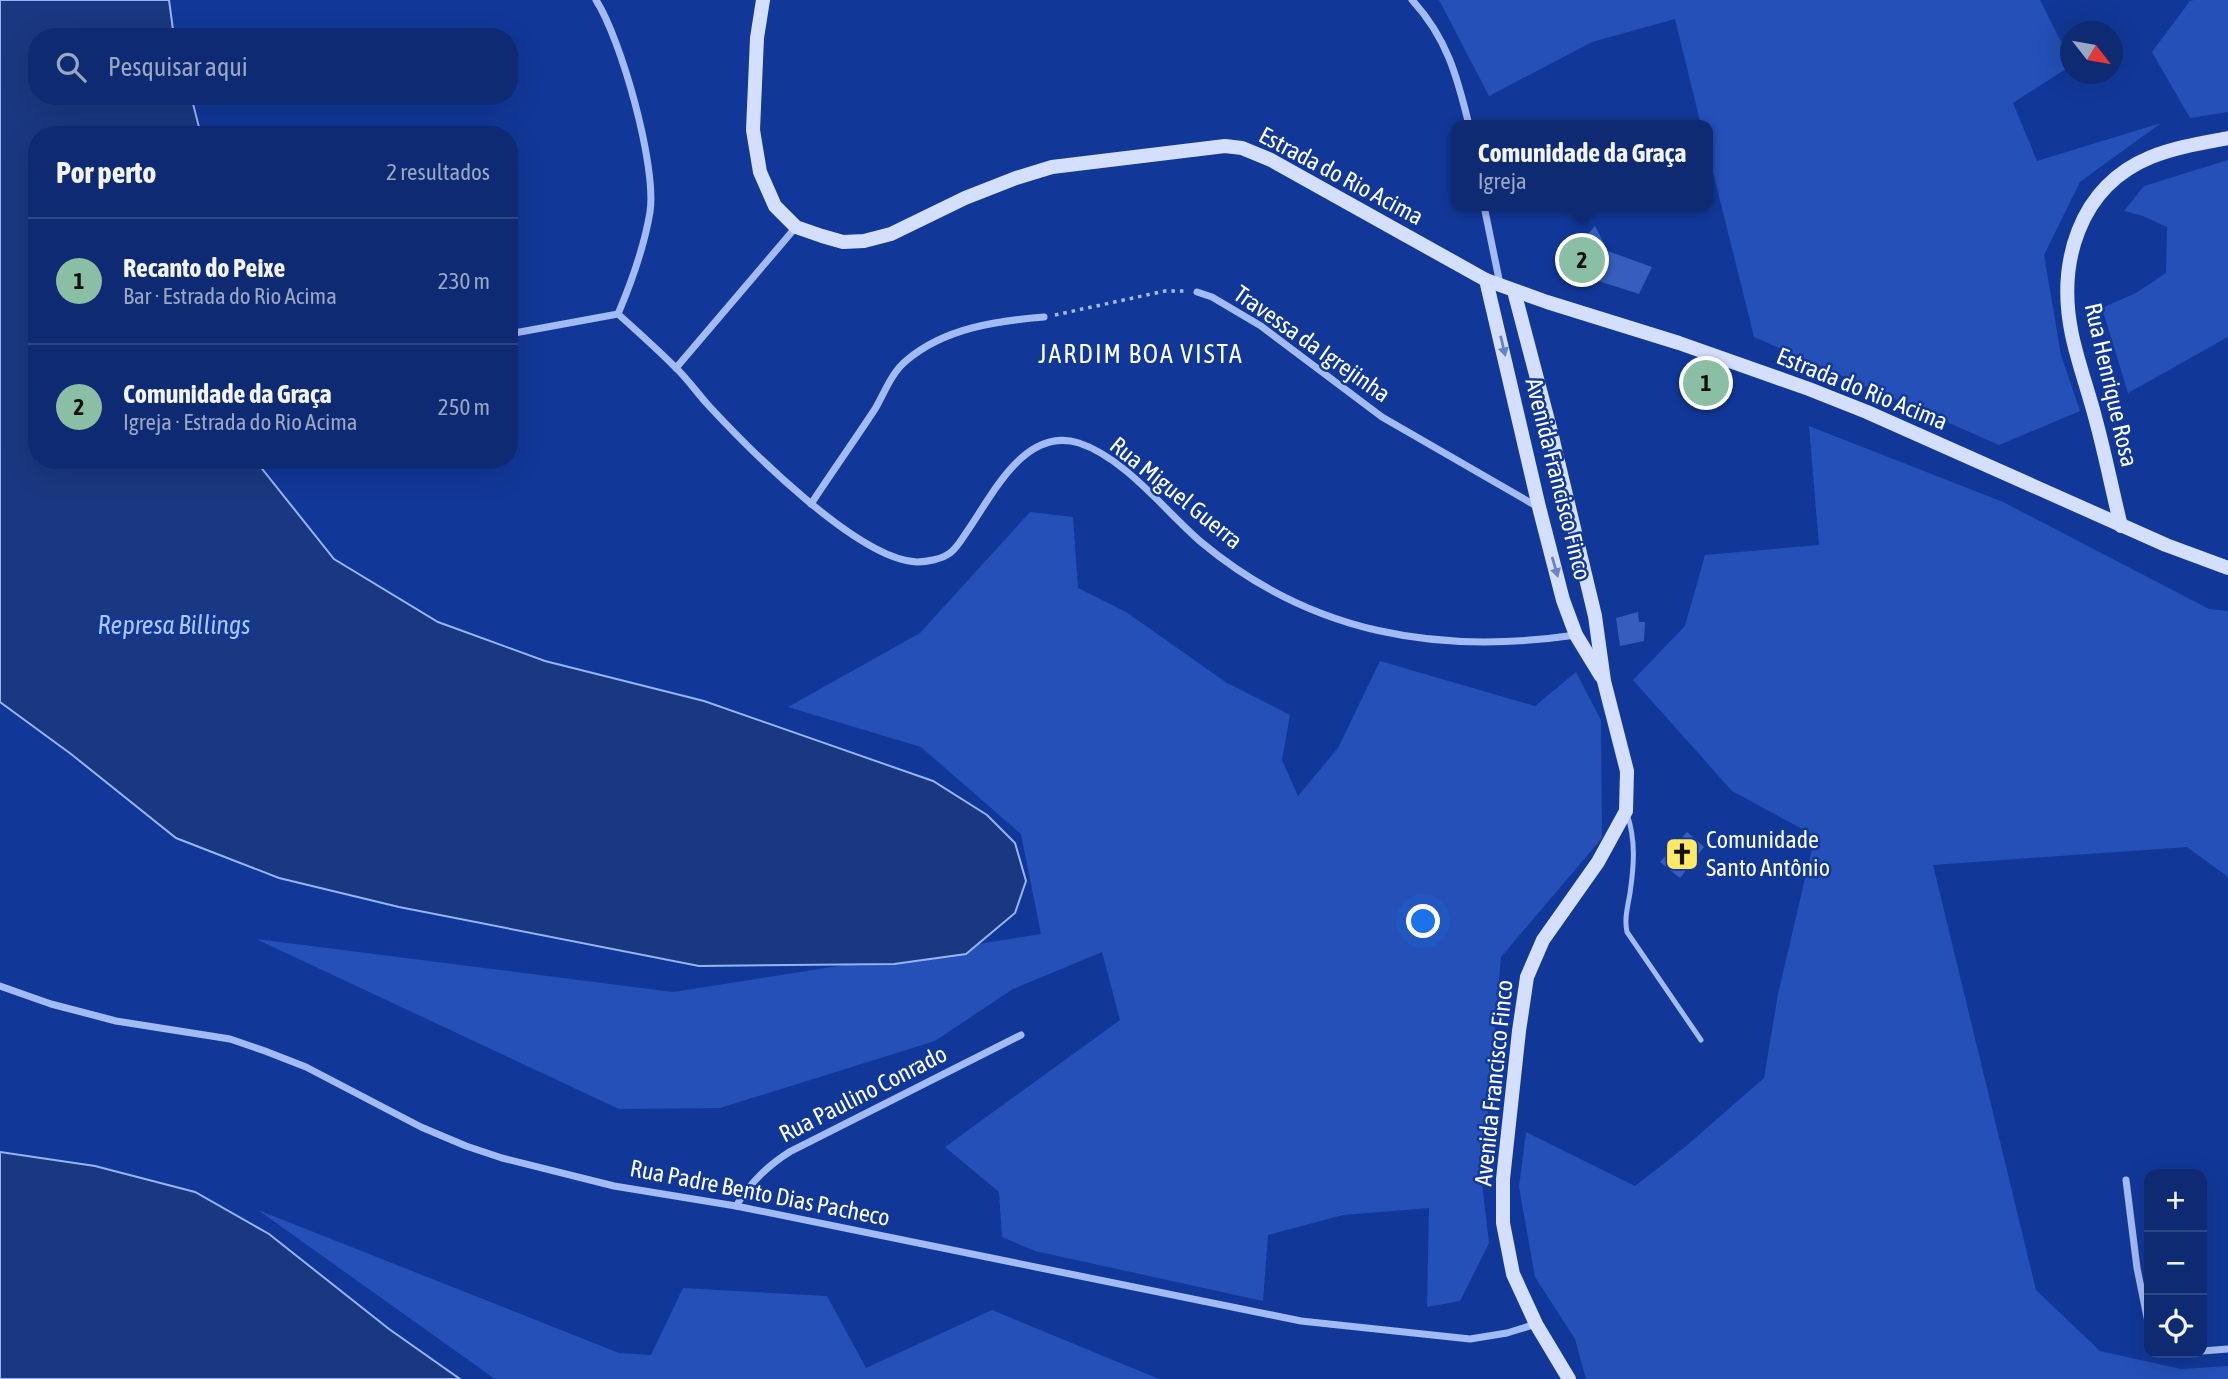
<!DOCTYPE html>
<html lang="pt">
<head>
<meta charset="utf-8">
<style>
  :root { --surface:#0d2a72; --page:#1b367a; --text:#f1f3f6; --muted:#9aa7c4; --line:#2d4684; --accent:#8abfa5 }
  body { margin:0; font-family:"Asap Condensed",sans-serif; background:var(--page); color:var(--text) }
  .controls { position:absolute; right:21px; bottom:21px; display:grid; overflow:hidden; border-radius:14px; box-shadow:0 7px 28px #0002 }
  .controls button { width:63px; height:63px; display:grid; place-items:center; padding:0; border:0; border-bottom:2px solid var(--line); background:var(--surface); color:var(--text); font:35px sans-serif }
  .compass { position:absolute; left:2060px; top:21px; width:63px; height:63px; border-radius:50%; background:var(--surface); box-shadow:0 7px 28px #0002; rotate:121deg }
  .you { position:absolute; left:1424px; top:922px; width:24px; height:24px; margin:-18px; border:5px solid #fff; border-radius:50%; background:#1a73e8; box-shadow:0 0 0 10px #1a73e833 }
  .badge { display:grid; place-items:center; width:46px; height:46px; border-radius:50%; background:var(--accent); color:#111; font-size:23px; font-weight:700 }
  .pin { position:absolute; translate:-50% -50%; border:4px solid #fff; box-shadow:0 2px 7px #0006 }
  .popup { position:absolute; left:1451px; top:120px; width:262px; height:91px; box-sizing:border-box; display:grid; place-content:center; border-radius:14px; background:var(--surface); filter:drop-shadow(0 2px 5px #0005); font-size:23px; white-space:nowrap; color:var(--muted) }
  .popup b { font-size:26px; color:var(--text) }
  .popup::after { content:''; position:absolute; left:50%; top:100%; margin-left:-14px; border:14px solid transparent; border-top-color:var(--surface) }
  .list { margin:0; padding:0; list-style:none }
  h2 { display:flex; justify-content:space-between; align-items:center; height:91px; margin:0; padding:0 28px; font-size:30px }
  h2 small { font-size:23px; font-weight:400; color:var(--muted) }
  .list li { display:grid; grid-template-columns:46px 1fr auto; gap:21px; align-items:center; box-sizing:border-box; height:126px; padding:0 28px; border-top:2px solid var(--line) }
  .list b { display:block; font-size:26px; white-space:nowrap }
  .list p { margin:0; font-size:23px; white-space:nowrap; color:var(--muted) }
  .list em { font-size:23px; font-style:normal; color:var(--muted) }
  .icon { flex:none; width:38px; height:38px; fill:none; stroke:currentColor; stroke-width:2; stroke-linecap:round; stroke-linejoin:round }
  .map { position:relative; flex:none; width:2228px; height:1379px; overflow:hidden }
  .search { position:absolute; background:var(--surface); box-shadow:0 7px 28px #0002; left:28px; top:28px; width:490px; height:77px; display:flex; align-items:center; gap:18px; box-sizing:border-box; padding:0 24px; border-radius:28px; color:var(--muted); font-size:26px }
  .panel { position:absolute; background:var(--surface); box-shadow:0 7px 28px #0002; left:28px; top:126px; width:490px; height:343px; border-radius:28px }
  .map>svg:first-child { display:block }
</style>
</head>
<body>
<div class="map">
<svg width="2228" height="1379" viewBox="0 0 2228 1379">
  <rect width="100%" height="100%" fill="#113898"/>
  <g fill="#2450b8">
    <path d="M1439 0H2040L2070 60V66L2013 103 2037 161 2161 123 2080 182 2044 255 2061 355 2080 411 1999 445 1754 337 1708 152V125H1701L1675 19 1592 42 1489 96Z"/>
    <path d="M2194 0H2228V112L2190 118 2152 52 2190 1Z"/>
    <path d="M2228 160V337L2128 393 2102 308 2136 293 2166 273 2167 227 2143 216 2124 211 2144 186Z"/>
    <path d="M1809 426 2003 502 2209 609 2228 611V877L2187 847 1933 865 2036 1290 2100 1351 2181 1369 2228 1366V1379H1586L1575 1339 1535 1277 1519 1187 1526 1132 1635 1186 1685 1147 1764 1078 1778 994 1815 836 1732 791 1633 680 1685 626 1705 555 1819 545Z"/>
    <path d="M1030 512 1073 517 1078 588 1126 612 1227 683 1290 715 1282 760 1298 796 1338 748 1380 661 1535 706 1576 672 1601 720 1602 838 1501 957 1482 1184 1489 1243 1460 1301 1427 1307 1429 1208 1343 1215 1268 1235 1263 1301 1035 1251 1002 1237 999 1192 945 1147 1120 1020 1102 952 1013 989 935 1041 720 1108 619 1109 256 939 673 992 1041 934 1021 834 921 747 788 707 920 633Z"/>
    <path d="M258 1210 619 1353 651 1355 683 1288 827 1296 866 1368 992 1310 1159 1379H495Z"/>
  </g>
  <g fill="#1a3881" stroke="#95b4f7" stroke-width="2">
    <path d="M0 0H169L174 37H37V96H191L201 135H37V460H255L334 559 438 622 545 661 704 701 933 781 987 815 1015 843 1026 881 1015 913 966 954 894 964 699 966 399 907 279 878 176 838 71 754 0 702Z"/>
    <path d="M0 1152 95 1166 195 1192 269 1234 389 1329 460 1379H0Z"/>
  </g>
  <g fill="#355ebf">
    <path d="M1595 226 1608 251 1652 267 1639 294 1558 268Z"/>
    <path d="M1638 612 1639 622H1645L1644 641 1620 646 1616 618Z"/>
    <path d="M1687 832 1704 847 1680 878 1660 862Z"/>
  </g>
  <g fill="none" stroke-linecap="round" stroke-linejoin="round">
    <path stroke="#a3bbf4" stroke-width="3.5" stroke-dasharray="3.5 5" stroke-linecap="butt" d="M1055 315 1165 291H1188"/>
    <path stroke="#a3bbf4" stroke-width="5" d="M1627 814C1636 840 1634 866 1630 893 1628 906 1624 918 1627 932L1701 1040"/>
    <g stroke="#a3bbf4" stroke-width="7">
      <path d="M596 0C621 39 657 166 650 212 644 248 632 281 618 314"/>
      <path d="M1412 0C1447 38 1457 76 1469 125"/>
      <path d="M1484 206 1500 284"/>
      <path d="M1197 292 1212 297 1261 326 1382 417 1538 507"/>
      <path d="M618 314C637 331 656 348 674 366 687 378 697 393 709 406 748 448 858 560 917 562 927 562 942 559 950 553 958 547 963 537 968 530 993 494 1025 426 1079 443 1125 458 1165 511 1201 542 1311 634 1438 655 1576 635"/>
      <path d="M509 334 618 314"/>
      <path d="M676 368 796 227"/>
      <path d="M811 504C832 472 854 441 875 409 885 392 891 373 907 360 945 328 996 321 1044 317"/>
      <path d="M0 986 51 1004 116 1021 230 1039 265 1051 306 1067 421 1127 466 1146 502 1158 614 1186 736 1206 1301 1321 1470 1339 1507 1333 1536 1324"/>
      <path d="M2126 1180 2137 1268 2149 1327"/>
      <path d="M736 1206C751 1182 767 1166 791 1151L1021 1035"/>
      <path d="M2202 1351 2228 1349"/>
    </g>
    <g stroke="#d3dffd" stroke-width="14">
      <path d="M763 0 757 38 753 130 760 172 775 206 796 227 822 236 843 242 864 241 891 234 965 198 1016 178 1052 167 1225 146 1242 148 1271 160 1486 280 1547 302 1679 343 1809 389 1867 412 2166 545 2228 568"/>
      <path d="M1486 280 1539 507 1563 600 1576 635 1601 676"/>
      <path d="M1514 291 1550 428 1595 616 1604 681 1627 771 1626 811 1598 862 1543 940 1527 977 1519 1031 1503 1179V1223L1513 1274 1536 1324 1569 1379"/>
      <path d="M2121 526C2112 490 2105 453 2095 417 2088 390 2078 363 2072 335 2057 264 2078 187 2151 157 2176 147 2202 143 2228 138"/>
    </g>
  </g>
  <defs><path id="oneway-solid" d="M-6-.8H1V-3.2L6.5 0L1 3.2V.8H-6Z" transform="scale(1.75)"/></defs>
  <g fill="#6883c5">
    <use href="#oneway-solid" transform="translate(1503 346) rotate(77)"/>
    <use href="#oneway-solid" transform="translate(1555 567) rotate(74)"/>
  </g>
  <defs>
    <g id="church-square" transform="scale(1.75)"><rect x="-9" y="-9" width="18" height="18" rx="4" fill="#ffe966" stroke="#113898"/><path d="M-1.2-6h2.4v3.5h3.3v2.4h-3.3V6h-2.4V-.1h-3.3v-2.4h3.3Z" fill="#111"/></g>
  </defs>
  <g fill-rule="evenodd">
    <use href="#church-square" x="1682" y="854"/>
  </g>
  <g text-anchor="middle" stroke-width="5" stroke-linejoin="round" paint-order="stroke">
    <g font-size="24" fill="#fff" stroke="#113898">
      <text transform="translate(1341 176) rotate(28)" y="8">Estrada do Rio Acima</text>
      <text transform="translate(1312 344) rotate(35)" y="8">Travessa da Igrejinha</text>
      <text transform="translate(2111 385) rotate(77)" y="8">Rua Henrique Rosa</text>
      <text transform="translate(1862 389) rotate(22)" y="8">Estrada do Rio Acima</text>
      <text transform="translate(1558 479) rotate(76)" y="8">Avenida Francisco Finco</text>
      <text transform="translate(1176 493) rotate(39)" y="8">Rua Miguel Guerra</text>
      <text transform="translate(1494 1083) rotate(-84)" y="8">Avenida Francisco Finco</text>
      <text transform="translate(863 1094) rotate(-27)" y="8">Rua Paulino Conrado</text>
      <text transform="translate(760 1193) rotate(11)" y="8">Rua Padre Bento Dias Pacheco</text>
    </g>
    <g font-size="24" fill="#fff" stroke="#113898" text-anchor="start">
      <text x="1706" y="848">Comunidade<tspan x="1706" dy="28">Santo Antônio</tspan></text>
    </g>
    <g font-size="26" letter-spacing="2" fill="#fff" stroke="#113898">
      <text x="1141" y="363">JARDIM BOA VISTA</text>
    </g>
    <g font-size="26" font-style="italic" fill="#afc6fa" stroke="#113898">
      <text x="174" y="634">Represa Billings</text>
    </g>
  </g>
</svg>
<div class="controls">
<button>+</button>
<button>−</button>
<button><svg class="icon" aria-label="locate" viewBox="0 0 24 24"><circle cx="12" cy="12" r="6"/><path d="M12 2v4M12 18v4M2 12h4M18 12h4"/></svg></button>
</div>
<svg class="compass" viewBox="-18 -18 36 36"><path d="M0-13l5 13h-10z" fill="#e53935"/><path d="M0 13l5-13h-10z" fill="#9aa7c4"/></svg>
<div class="you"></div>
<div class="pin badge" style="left:1706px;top:383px">1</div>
<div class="pin badge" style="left:1582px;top:260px">2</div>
<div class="popup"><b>Comunidade da Graça</b>Igreja</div>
<div class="search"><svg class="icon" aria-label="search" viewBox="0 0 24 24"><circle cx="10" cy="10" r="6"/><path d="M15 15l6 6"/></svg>Pesquisar aqui</div>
<section class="panel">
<h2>Por perto<small>2 resultados</small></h2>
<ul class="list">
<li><span class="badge">1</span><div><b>Recanto do Peixe</b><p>Bar · Estrada do Rio Acima</p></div><em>230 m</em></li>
<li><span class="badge">2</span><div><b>Comunidade da Graça</b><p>Igreja · Estrada do Rio Acima</p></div><em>250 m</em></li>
</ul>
</section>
</div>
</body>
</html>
